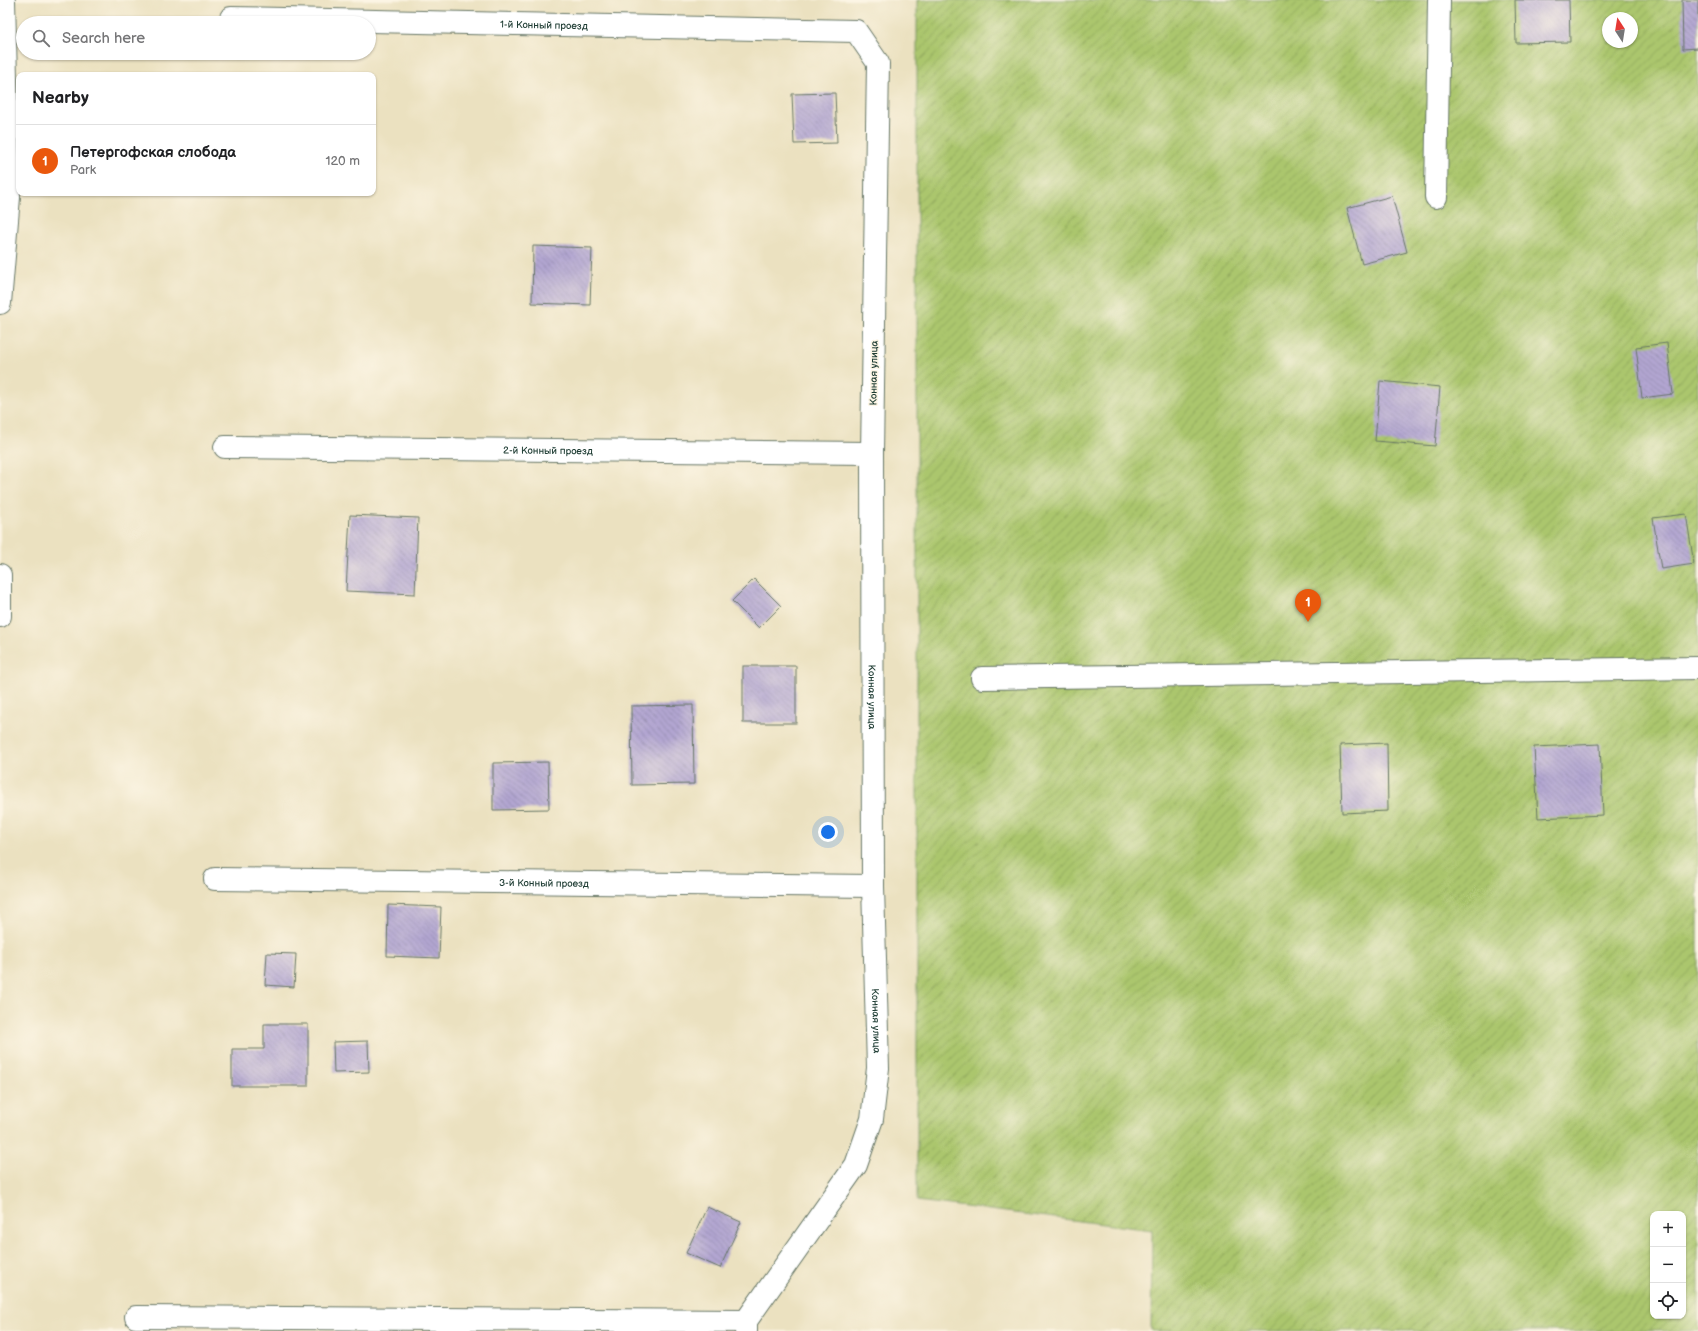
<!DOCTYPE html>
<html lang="en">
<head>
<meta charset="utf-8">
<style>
  :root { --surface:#fff; --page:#f6f6f6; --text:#202124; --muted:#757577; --line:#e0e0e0; --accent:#ea580c }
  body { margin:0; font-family:"Balsamiq Sans",sans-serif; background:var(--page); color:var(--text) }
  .controls { position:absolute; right:12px; bottom:12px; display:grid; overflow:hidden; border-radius:8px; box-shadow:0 1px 3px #0004 }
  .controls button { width:36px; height:36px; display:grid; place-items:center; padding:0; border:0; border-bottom:1px solid var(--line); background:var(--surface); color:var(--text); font:20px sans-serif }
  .compass { position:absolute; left:1602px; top:12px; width:36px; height:36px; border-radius:50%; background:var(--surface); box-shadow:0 1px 3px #0004; rotate:348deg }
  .you { position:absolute; left:828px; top:832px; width:14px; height:14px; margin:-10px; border:3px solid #fff; border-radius:50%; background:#1a73e8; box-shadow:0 0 0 6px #1a73e833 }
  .badge { display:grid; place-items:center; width:26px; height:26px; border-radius:50%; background:var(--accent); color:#fff; font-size:13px; font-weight:700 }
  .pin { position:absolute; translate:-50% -33px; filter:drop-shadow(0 1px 2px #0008) }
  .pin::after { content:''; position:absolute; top:21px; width:14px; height:12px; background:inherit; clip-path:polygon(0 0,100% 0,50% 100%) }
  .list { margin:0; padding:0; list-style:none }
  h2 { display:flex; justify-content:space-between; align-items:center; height:52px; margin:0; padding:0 16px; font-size:17px }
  h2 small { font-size:13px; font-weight:400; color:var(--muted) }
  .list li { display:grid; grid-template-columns:26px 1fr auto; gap:12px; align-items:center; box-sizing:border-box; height:72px; padding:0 16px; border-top:1px solid var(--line) }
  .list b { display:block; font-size:15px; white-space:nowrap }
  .list p { margin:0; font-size:13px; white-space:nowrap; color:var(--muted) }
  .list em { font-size:13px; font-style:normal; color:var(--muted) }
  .icon { flex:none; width:22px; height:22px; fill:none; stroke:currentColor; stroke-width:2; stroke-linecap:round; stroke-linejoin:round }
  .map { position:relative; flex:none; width:1698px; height:1331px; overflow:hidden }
  .search { position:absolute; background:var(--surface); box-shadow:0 1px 3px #0004; left:16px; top:16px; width:360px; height:44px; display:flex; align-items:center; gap:10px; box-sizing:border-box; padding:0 14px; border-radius:22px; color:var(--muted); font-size:15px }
  .panel { position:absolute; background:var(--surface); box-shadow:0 1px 3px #0004; left:16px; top:72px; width:360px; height:124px; border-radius:8px }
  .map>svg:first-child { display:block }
</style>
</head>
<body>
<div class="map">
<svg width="1698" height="1331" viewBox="0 0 1698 1331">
  <defs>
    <pattern id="garden-furrows" width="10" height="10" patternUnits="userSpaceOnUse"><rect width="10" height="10" fill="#abc66d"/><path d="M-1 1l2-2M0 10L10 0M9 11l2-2" fill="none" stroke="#8ba25a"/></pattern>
    <pattern id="building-back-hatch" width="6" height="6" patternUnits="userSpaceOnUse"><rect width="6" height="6" fill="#b2a6d1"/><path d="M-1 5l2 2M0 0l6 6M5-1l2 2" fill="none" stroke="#9088aa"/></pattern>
  </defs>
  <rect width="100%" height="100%" fill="#fcf5e5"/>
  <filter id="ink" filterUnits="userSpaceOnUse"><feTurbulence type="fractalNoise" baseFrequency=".025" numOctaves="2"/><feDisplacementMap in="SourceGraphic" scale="8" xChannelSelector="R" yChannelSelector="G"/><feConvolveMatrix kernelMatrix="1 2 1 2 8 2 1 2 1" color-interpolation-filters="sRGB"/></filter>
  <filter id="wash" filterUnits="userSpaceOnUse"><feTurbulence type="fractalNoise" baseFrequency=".012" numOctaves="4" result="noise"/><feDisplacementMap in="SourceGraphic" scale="16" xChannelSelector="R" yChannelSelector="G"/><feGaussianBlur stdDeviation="0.9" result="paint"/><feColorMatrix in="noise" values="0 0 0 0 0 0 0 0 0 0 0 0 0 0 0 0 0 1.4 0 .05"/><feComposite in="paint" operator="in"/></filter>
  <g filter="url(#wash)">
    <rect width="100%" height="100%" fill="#ebe1c0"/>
    <path fill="url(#garden-furrows)" stroke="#658250" fill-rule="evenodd" d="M917 0H1698V1331H1151L1152 1230 917 1201ZM1608 18H1632V42H1608ZM1653 1214H1683V1316H1653Z"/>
    <g id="blocks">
      <g fill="url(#building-back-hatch)">
        <path d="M1515 0H1569L1570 42 1516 43Z"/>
        <path d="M1682 0H1698V48L1683 49Z"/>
        <path d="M835 93 837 143 794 144 792 94Z"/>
        <path d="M1392 196 1407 252 1362 264 1347 208Z"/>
        <path d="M533 246 592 248 590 305 532 303Z"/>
        <path d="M1667 343 1673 394 1642 398 1636 347Z"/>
        <path d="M1380 381 1440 387 1435 446 1375 441Z"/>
        <path d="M1686 514 1694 564 1661 569 1653 518Z"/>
        <path d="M350 515 418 518 415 594 346 591Z"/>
        <path d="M754 579 781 606 759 628 732 601Z"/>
        <rect x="743" y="666" width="53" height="57"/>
        <path d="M693 705 694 784 632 785 631 706Z"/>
        <path d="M1387 743 1388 811 1342 813 1340 745Z"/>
        <path d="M1600 744 1603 815 1538 818 1534 747Z"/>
        <path d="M548 762 549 809 493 810V763Z"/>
        <path d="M388 905 441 907 439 958 387 956Z"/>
        <path d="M267 953 296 954 294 987 265 985Z"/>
        <path d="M264 1024H308V1086H232V1049H264Z"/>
        <path d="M368 1041 369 1072 334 1073 333 1042Z"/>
        <path d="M707 1207 741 1222 720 1268 686 1253Z"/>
      </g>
    </g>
  </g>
  <g filter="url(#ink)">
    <use href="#blocks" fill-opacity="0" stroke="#667665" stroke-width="1"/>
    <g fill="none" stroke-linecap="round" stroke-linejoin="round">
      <g stroke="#667665" stroke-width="24">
        <g id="minor">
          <path id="s1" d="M231 18 856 31 878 63 872 453 873 886 878 1068 872 1119 856 1165 746 1321V1331"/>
          <path d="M1436 197 1439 0"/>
          <path d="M0 303 9 197 4 0"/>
          <path id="s2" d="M225 447 872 453"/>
          <path d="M0 575V616"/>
          <path d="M982 678 1698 668"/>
          <path id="s3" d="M215 879 873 886"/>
          <path d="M136 1317 746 1321"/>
        </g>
      </g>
      <use href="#minor" stroke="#fff" stroke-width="22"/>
    </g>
  </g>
  <g text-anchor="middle" stroke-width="3" stroke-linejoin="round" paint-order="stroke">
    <g font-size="10" fill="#1f3d34" stroke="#fcf5e5">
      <text dy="4" stroke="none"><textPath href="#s1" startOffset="313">1-й Конный проезд</textPath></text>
      <text transform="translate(873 373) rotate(-89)" y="4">Конная улица</text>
      <text dy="4" stroke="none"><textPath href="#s2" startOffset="323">2-й Конный проезд</textPath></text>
      <text dy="4" stroke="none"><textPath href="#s1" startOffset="1298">Конная улица</textPath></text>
      <text dy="4" stroke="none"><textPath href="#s3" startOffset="329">3-й Конный проезд</textPath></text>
      <text dy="4" stroke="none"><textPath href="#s1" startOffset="1622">Конная улица</textPath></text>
    </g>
  </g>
</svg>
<div class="controls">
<button>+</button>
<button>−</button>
<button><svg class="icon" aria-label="locate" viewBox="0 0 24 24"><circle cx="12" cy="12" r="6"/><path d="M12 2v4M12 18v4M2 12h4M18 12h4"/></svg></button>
</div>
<svg class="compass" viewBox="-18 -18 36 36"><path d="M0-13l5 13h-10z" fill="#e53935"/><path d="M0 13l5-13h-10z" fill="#757577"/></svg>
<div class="you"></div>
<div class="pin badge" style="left:1308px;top:622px">1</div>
<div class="search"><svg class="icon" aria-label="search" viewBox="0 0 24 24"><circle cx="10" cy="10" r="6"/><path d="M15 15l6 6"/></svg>Search here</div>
<section class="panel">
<h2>Nearby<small></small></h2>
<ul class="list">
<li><span class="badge">1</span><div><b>Петергофская слобода</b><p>Park</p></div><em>120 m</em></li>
</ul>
</section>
</div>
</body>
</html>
